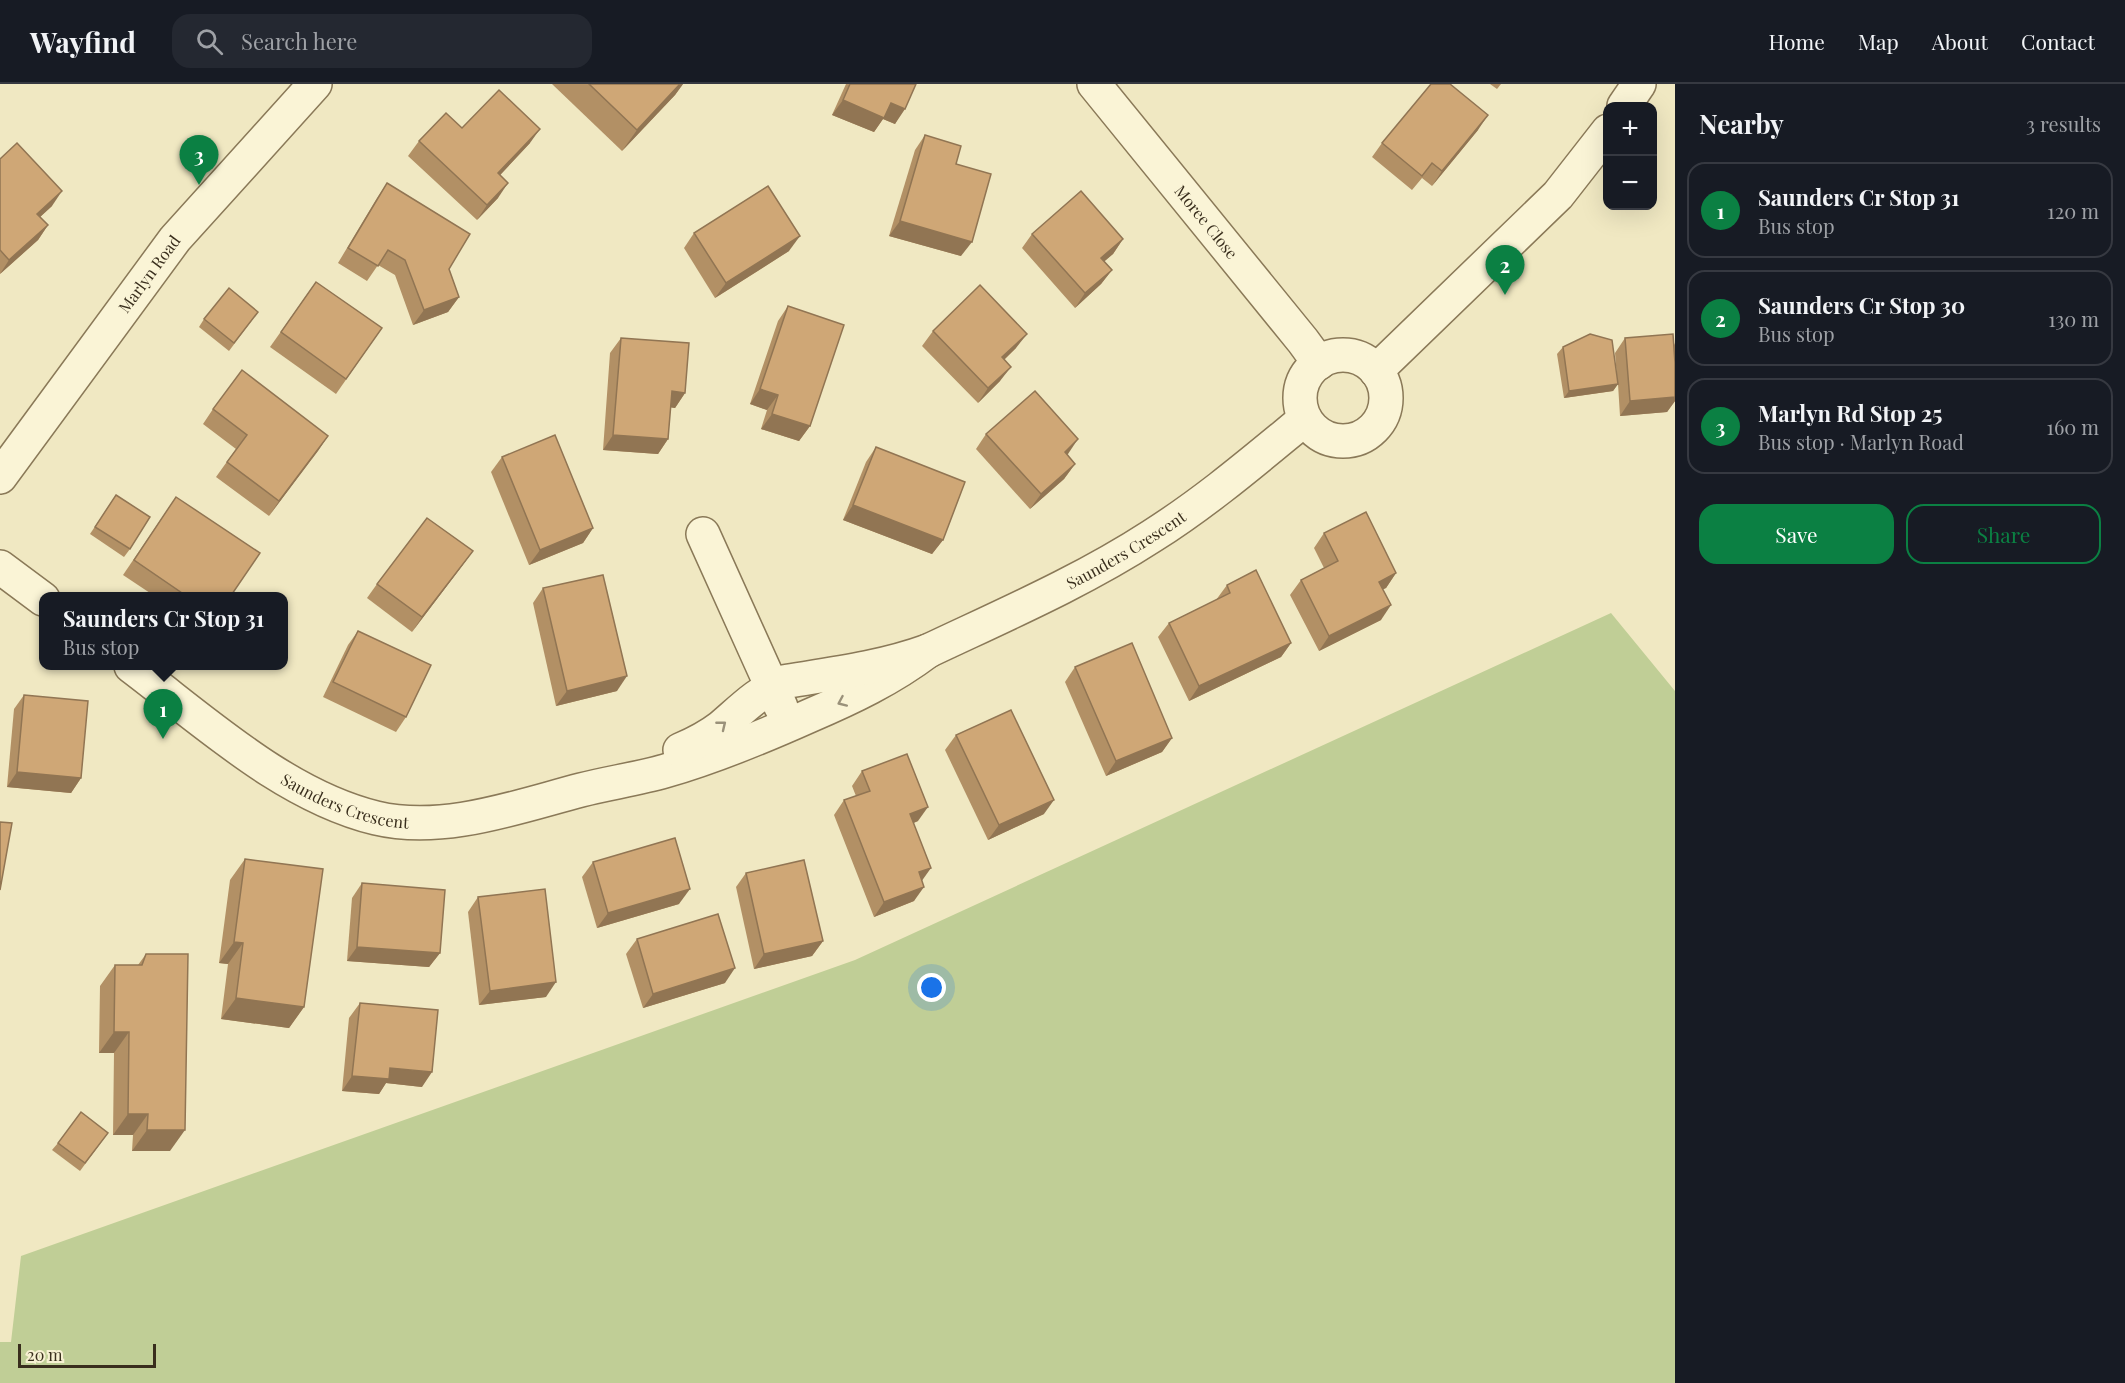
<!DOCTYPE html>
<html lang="en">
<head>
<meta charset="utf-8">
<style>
  :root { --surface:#171b24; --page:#242831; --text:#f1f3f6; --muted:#9ea1a6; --line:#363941; --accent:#0b8043 }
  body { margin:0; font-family:"Playfair Display",serif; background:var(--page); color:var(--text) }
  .controls { position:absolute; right:18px; top:18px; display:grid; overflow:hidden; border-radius:12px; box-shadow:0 6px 24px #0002 }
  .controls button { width:54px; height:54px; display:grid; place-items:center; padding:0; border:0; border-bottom:2px solid var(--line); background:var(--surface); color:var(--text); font:30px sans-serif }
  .scale { position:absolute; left:18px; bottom:15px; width:138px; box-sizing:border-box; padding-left:6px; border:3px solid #392e1d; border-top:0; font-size:16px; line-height:21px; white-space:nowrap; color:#392e1d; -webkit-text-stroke:4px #f7f1d2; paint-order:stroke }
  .you { position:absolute; left:932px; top:904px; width:21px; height:21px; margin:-15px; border:4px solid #fff; border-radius:50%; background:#1a73e8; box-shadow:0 0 0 9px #1a73e833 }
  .badge { display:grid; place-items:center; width:39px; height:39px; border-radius:50%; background:var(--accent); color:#fff; font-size:20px; font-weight:700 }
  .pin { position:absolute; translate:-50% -50px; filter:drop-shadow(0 2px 3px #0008) }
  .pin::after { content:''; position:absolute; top:32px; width:21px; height:18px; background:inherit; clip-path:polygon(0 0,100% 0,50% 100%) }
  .popup { position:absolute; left:39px; top:508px; width:249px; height:78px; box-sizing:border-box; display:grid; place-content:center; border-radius:12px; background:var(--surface); filter:drop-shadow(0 2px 4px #0005); font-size:20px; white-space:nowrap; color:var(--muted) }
  .popup b { font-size:22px; color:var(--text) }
  .popup::after { content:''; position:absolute; left:50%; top:100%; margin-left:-12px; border:12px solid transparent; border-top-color:var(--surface) }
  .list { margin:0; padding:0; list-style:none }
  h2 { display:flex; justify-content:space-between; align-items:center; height:78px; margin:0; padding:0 24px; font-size:26px }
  h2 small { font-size:20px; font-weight:400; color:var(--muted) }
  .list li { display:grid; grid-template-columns:39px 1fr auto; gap:18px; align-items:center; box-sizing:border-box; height:96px; margin:0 12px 12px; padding:0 12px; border:2px solid var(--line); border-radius:18px }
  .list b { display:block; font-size:22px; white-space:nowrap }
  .list p { margin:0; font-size:20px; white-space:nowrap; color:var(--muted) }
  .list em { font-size:20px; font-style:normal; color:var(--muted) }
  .actions { display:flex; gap:12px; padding:18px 24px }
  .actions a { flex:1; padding:14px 0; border:2px solid var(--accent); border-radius:18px; text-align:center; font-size:21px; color:var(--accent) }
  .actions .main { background:var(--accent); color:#fff }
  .icon { flex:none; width:33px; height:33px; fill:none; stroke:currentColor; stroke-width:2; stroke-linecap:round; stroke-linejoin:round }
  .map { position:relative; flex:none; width:1675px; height:1299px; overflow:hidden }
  header { display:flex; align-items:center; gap:36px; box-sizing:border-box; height:84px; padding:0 30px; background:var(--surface); border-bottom:2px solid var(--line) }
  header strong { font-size:28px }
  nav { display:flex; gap:33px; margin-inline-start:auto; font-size:21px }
  .search { width:420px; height:54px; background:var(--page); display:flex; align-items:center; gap:15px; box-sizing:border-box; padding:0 21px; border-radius:18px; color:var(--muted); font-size:22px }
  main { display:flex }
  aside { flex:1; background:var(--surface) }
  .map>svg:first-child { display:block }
</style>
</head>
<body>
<header>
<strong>Wayfind</strong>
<div class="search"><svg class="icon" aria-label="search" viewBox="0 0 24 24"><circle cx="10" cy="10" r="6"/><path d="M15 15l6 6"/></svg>Search here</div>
<nav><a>Home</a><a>Map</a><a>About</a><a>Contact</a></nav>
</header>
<main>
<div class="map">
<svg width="1675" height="1299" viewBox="0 0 1675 1299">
  <rect width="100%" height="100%" fill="#f0e8c2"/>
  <path fill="#c0ce96" d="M1611 529 1675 607V1299H0V1258H11L21 1172 855 876Z"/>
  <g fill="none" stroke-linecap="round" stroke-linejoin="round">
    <g stroke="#8a7958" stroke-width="36">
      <g id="minor">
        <path id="s1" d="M1094 0 1303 257 1319 279"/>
        <path d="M1624 22 1639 0"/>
        <circle cx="1343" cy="314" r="43"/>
        <path d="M1376 287 1558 111 1608 47"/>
        <path id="s2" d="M0 393 175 155 315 0"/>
        <path d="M703 450 781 623"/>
        <path d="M0 483 43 515"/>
        <path id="s3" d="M131 582C204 637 285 712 376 734 443 750 516 723 581 706 608 699 637 695 665 687 714 673 762 653 809 632 851 614 891 595 928 567"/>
        <path id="s4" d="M680 666C694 660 708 653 721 643 741 626 758 608 783 598 832 590 881 584 928 567 1004 531 1081 498 1152 452 1206 418 1255 376 1305 335"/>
      </g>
    </g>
    <use href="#minor" stroke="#faf4d6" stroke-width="33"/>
  </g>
  <g fill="#b29065">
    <path d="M552 0H683L675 11 622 67Z"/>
    <path d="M846 0H916L895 40 883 35 874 48 832 31Z"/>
    <path d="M1490 0H1501L1497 5Z"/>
    <path d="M462 44 530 59 500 91 498 114 477 136 408 72 419 57Z"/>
    <path d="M1478 46 1432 102 1422 94 1412 106 1372 73 1382 59Z"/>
    <path d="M925 51 956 80 961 172 889 152 915 66Z"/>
    <path d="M0 75 52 122 40 133 48 141 38 156 0 190Z"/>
    <path d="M387 99 449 185 459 213 448 228 413 241 395 191 378 181 367 197 338 179 377 114Z"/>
    <path d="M694 149 789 167 715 214 684 164Z"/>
    <path d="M1032 150 1123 155 1113 170 1104 177 1112 186 1101 200 1075 224 1022 164Z"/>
    <path d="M316 198 382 244 336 310 270 263Z"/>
    <path d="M788 222 810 342 799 357 761 345 767 326 750 320 778 237Z"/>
    <path d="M258 228 229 267 199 243 204 235Z"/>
    <path d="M933 247 1016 264 1004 276 1000 297 978 319 922 262Z"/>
    <path d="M621 254 685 309 675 324 670 323 668 355 658 370 603 366 610 269Z"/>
    <path d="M1625 254 1674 261 1675 259V272L1674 269 1675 317 1667 328 1620 332 1618 300 1613 307 1564 314 1557 270 1563 263 1617 294 1615 269Z"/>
    <path d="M213 325 328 352 269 432 216 393 236 365 203 340Z"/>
    <path d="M986 350 1067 371 1075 380 1064 395 1030 425 976 365Z"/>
    <path d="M876 363 943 456 932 470 843 436 866 378Z"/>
    <path d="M502 373 593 444 583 459 529 481 491 388Z"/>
    <path d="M116 411 130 465 124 473 90 450Z"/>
    <path d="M176 413 230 513H156L123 491Z"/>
    <path d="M1324 449 1396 489 1386 504 1383 505 1381 536 1319 567 1290 511 1301 496 1324 484 1314 464Z"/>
    <path d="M473 467 412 548 367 514 377 500Z"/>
    <path d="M1227 501 1291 559 1281 573 1189 617 1158 553 1169 539 1216 516Z"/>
    <path d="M543 504 617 607 556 622 533 519Z"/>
    <path d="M358 547 406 633 396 648 323 613 348 561Z"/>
    <path d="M1075 583 1172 654 1162 668 1106 692 1065 598Z"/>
    <path d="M24 611 81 694 71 709 7 703 14 625Z"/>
    <path d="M956 651 1044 730 988 756 945 666Z"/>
    <path d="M862 687 918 737 913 739 922 797 914 817 874 833 834 731 844 716 856 712 852 702Z"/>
    <path d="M245 775 304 923 289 944 221 935 228 880 219 879 230 796Z"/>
    <path d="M593 778 679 820 597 844 582 793Z"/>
    <path d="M746 789 823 857 812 872 754 885 736 803Z"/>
    <path d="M362 799 440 869 429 883 347 877 352 814Z"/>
    <path d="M478 813 546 913 479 921 468 828Z"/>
    <path d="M637 855 725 899 643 924 626 870Z"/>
    <path d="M146 870 170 1067H132L133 1051H113L114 969H99L100 902 115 881H138Z"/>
    <path d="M360 919 422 1003 386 999 379 1010 342 1007 349 934Z"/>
    <path d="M103 1056 80 1087 52 1066 58 1059Z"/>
  </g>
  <g fill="#917553">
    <path d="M680 0H683L675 11 622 67 637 46Z"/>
    <path d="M843 16 891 19 905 25 895 40 883 35 874 48 832 31Z"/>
    <path d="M1488 31 1478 46 1432 102 1442 87Z"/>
    <path d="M540 45 530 59 488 104 498 89Z"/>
    <path d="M508 99 498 114 477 136 487 121Z"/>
    <path d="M62 107 52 122 27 145 37 130Z"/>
    <path d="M900 137 972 158 961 172 889 152Z"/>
    <path d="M48 141 38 156 0 190 9 176Z"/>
    <path d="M800 152 789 167 715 214 726 199Z"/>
    <path d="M1123 155 1113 170 1091 189 1101 174Z"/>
    <path d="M1112 186 1101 200 1075 224 1085 209Z"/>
    <path d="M459 213 448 228 413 241 424 226Z"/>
    <path d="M1027 250 1016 264 991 288 1002 273Z"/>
    <path d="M1011 283 1000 297 978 319 988 304Z"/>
    <path d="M1618 300 1613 307 1564 314 1569 307Z"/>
    <path d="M760 305 778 311 767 326 750 320Z"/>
    <path d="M672 307 685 309 675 324 661 322Z"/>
    <path d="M1675 313V317L1667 328 1620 332 1630 317Z"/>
    <path d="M772 330 810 342 799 357 761 345Z"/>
    <path d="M613 351 668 355 658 370 603 366Z"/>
    <path d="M328 352 318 367 269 432 279 417Z"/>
    <path d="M1078 355 1068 370 1054 383 1065 368Z"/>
    <path d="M1075 380 1064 395 1030 425 1041 410Z"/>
    <path d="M853 421 943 456 932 470 843 436Z"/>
    <path d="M593 444 583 459 529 481 540 466Z"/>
    <path d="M473 467 462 482 412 548 422 533Z"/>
    <path d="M1396 489 1386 504 1369 512 1379 498Z"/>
    <path d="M1391 521 1381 536 1319 567 1329 552Z"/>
    <path d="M1291 559 1281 573 1189 617 1199 602Z"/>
    <path d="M627 592 617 607 556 622 567 607Z"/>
    <path d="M1172 654 1162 668 1106 692 1116 677Z"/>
    <path d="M17 688 81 694 71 709 7 703Z"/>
    <path d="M1054 716 1044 730 988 756 999 741Z"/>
    <path d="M928 723 918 737 900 745 910 730Z"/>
    <path d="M931 784 921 798 919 788Z"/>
    <path d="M924 803 914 817 874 833 884 818Z"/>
    <path d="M690 805 679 820 597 844 608 829Z"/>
    <path d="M823 857 812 872 754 885 764 870Z"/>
    <path d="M234 858 243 859 228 880 219 879Z"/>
    <path d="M357 863 440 869 429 883 347 877Z"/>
    <path d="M735 884 725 899 643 924 653 910Z"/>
    <path d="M556 898 546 913 479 921 490 907Z"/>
    <path d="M236 914 304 923 289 944 221 935Z"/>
    <path d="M114 948H129L114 969H99Z"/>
    <path d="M390 984 432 988 422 1003 386 999 379 1010 342 1007 352 992Z"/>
    <path d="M128 1030H148L133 1051H113Z"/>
    <path d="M147 1046H185L170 1067H132Z"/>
  </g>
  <g fill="#cfa776" stroke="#917553" stroke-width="1.5">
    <path d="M589 0H680L637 46Z"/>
    <path d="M850 0H916L905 25 891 19 884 34 843 16Z"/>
    <path d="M1431 0H1450L1488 31 1442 87 1432 79 1422 92 1382 59Z"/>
    <path d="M499 6 540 45 498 89 508 99 487 121 419 57 446 29 462 44Z"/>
    <path d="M925 51 961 62 956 80 991 90 972 158 900 137Z"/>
    <path d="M17 59 62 107 37 130 48 141 9 176 0 166V75Z"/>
    <path d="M387 99 470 150 449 185 459 213 424 226 405 176 388 166 378 182 348 164Z"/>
    <path d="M768 102 800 152 726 199 694 149Z"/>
    <path d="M1081 107 1123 155 1101 174 1112 186 1085 209 1032 150Z"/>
    <path d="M316 198 382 244 346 295 281 248Z"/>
    <path d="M980 201 1027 250 1002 273 1011 283 988 304 933 247Z"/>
    <path d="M229 204 258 228 234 259 204 235Z"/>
    <path d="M788 222 844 241 810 342 772 330 778 311 760 305Z"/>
    <path d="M1590 250 1612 256 1618 300 1569 307 1563 263Z"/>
    <path d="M1673 250 1675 279V313L1630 317 1625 254Z"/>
    <path d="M621 254 689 259 685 309 672 307 668 355 613 351Z"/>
    <path d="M242 286 328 352 279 417 227 378 247 351 213 325Z"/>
    <path d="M1035 307 1078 355 1065 368 1075 380 1041 410 986 350Z"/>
    <path d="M555 351 593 444 540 466 502 373Z"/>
    <path d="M876 363 965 398 943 456 853 421Z"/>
    <path d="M116 411 150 433 130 465 95 443Z"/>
    <path d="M176 413 260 469 230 513H188L134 476Z"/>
    <path d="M1366 428 1396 489 1379 498 1391 521 1329 552 1301 496 1338 477 1324 449Z"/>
    <path d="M427 434 473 467 422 533 377 500Z"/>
    <path d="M1256 486 1291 559 1199 602 1169 539 1230 509 1227 501Z"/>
    <path d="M603 491 627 592 567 607 543 504Z"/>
    <path d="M358 547 431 581 406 633 333 598Z"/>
    <path d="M1132 559 1172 654 1116 677 1075 583Z"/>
    <path d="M24 611 88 617 81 694 17 688Z"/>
    <path d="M1011 626 1054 716 999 741 956 651Z"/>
    <path d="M907 670 928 723 910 730 931 784 919 788 924 803 884 818 844 716 870 707 862 687Z"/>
    <path d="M0 738 12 739 0 806Z"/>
    <path d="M675 754 690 805 608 829 593 778Z"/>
    <path d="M245 775 323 785 304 923 236 914 243 859 234 858Z"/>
    <path d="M804 776 823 857 764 870 746 789Z"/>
    <path d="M362 799 445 806 440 869 357 863Z"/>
    <path d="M545 805 556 898 490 907 478 813Z"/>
    <path d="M718 830 735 884 653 910 637 855Z"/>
    <path d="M146 870H188L185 1046H147L148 1030H128L129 948H114L115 881H142Z"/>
    <path d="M360 919 438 926 432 988 390 984 389 995 352 992Z"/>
    <path d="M81 1028 108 1049 85 1079 58 1059Z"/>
  </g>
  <defs><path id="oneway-chevron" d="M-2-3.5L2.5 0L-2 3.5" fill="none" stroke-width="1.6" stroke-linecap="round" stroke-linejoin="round" transform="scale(1.5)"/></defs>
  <g stroke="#9a917a">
    <use href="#oneway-chevron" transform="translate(842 618) rotate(156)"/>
    <use href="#oneway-chevron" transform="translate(722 641) rotate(-39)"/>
  </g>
  <g text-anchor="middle" stroke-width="4.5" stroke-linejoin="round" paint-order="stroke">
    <g font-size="16" fill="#392e1d" stroke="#f7f1d2">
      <text dy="6" stroke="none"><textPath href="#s1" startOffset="178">Moree Close</textPath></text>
      <text dy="6" stroke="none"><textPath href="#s2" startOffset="252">Marlyn Road</textPath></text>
      <text dy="6" stroke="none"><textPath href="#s4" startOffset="495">Saunders Crescent</textPath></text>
      <text dy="6" stroke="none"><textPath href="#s3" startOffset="256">Saunders Crescent</textPath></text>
    </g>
  </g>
</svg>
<div class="controls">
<button>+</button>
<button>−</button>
</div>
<div class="scale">20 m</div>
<div class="you"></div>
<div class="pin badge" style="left:163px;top:655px">1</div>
<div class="popup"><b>Saunders Cr Stop 31</b>Bus stop</div>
<div class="pin badge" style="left:1505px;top:211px">2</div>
<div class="pin badge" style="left:199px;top:101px">3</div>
</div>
<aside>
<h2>Nearby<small>3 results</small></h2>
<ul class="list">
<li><span class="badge">1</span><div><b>Saunders Cr Stop 31</b><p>Bus stop</p></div><em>120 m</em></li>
<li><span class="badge">2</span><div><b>Saunders Cr Stop 30</b><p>Bus stop</p></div><em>130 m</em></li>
<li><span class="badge">3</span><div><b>Marlyn Rd Stop 25</b><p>Bus stop · Marlyn Road</p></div><em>160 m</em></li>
</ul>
<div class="actions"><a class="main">Save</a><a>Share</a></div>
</aside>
</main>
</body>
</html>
